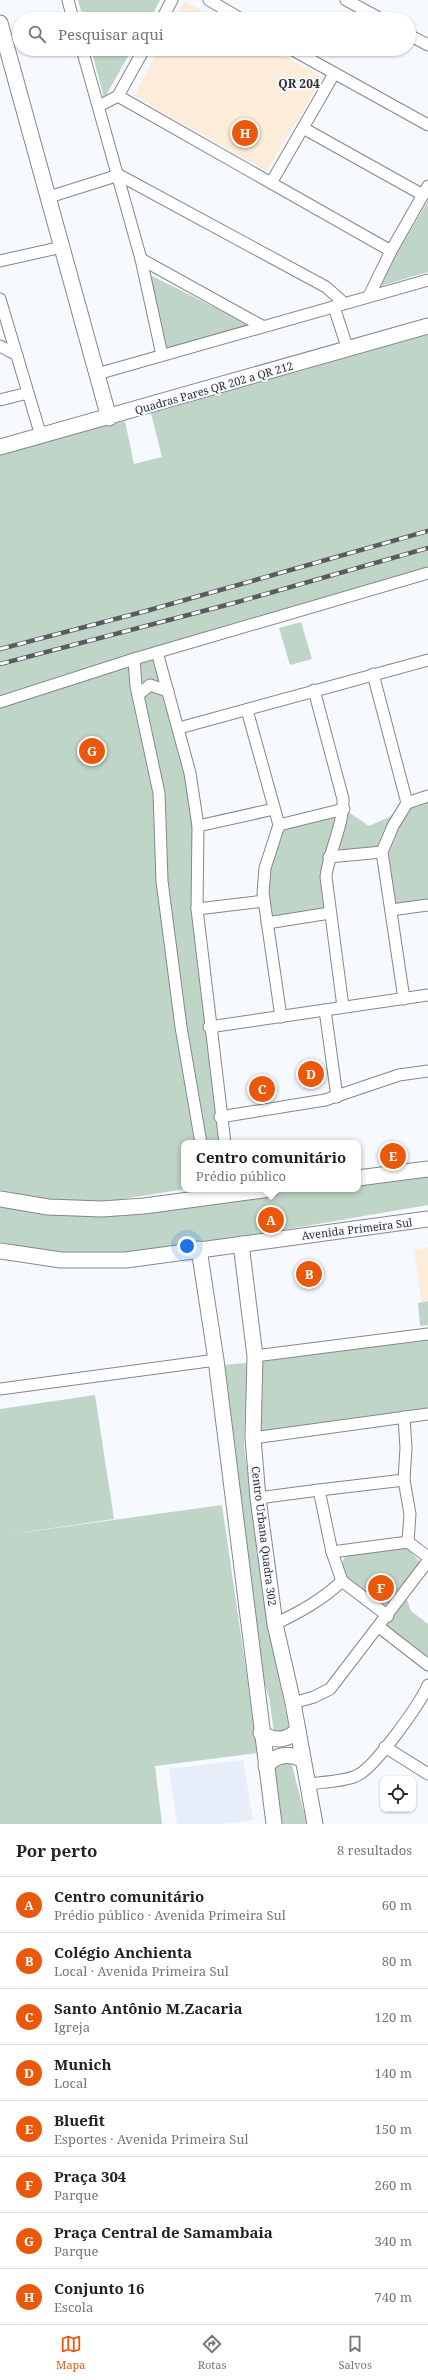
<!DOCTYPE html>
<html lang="pt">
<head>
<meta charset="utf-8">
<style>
  :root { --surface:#fff; --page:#f2f2f2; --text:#222; --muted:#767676; --line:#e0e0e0; --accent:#ea580c }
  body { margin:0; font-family:"Noto Serif",serif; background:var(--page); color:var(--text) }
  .controls { position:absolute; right:12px; bottom:12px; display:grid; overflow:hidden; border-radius:8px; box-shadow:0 1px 3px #0004 }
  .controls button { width:36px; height:36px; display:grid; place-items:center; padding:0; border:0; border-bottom:1px solid var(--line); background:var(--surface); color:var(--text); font:20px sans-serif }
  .you { position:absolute; left:187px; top:1246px; width:14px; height:14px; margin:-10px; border:3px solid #fff; border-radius:50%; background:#1a73e8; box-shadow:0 0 0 6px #1a73e833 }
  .badge { display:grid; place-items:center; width:26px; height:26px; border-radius:50%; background:var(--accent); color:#fff; font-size:13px; font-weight:700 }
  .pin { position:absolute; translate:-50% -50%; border:2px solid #fff; box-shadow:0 1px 4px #0006 }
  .popup { position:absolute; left:181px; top:1140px; width:180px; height:52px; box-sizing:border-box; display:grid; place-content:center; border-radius:8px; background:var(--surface); filter:drop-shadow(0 1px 3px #0005); font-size:13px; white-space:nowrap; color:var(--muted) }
  .popup b { font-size:15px; color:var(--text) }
  .popup::after { content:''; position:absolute; left:50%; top:100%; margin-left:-8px; border:8px solid transparent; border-top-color:var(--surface) }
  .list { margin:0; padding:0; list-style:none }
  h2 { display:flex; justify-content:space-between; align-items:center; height:52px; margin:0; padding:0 16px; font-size:17px }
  h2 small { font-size:13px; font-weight:400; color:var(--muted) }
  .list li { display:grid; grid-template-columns:26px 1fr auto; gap:12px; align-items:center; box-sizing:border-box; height:56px; padding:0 16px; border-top:1px solid var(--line) }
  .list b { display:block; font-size:15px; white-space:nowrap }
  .list p { margin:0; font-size:13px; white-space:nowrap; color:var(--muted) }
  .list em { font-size:13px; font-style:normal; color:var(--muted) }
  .icon { flex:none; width:22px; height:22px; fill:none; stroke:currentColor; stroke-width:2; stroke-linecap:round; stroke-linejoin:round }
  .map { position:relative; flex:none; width:428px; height:1824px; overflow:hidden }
  .search { position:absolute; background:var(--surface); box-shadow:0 1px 3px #0004; left:12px; right:12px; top:12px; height:44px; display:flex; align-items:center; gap:10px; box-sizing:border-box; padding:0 14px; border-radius:22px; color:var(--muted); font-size:15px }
  .sheet { height:500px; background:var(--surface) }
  nav { display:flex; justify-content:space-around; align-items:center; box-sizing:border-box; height:56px; border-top:1px solid var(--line); background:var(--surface); font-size:11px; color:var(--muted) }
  nav a { display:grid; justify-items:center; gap:2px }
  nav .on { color:var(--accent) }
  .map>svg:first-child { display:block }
</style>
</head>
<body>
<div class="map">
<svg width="428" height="1824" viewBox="0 0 428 1824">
  <rect width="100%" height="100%" fill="#f6f9fe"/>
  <path fill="#e7edf9" d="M243 1760 253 1820 223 1824H177L169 1769Z"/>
  <g fill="#fcecda">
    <path d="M184 1 217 19H175Z"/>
    <path d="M159 49H272L323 77 267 171 134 96Z"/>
    <path d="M428 1247V1301L422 1302 414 1250Z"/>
  </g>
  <g fill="#bfd5c7">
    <path d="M78 0H160L150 19H83Z"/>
    <path d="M91 49H132L104 99V98Z"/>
    <path d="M428 201V272L377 287Z"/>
    <path d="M148 274 250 325 164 352Z"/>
    <path d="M428 331V575L157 652 190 773 196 862 227 1143H184V1189H186L116 1200 56 1203 0 1190V451L125 421 134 464 162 457 151 413Z"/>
    <path d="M301 622 312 659 290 665 279 628Z"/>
    <path d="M428 796V905L391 910 382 852 328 856 330 913 267 923 264 901 279 825 344 809 369 826 389 817 407 803Z"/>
    <path d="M428 1173V1205L242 1237 118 1253H54L0 1242V1202L57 1212 279 1189H358V1180Z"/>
    <path d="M428 1301V1325L420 1326 418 1303Z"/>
    <path d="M428 1332V1414L253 1438 252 1356Z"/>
    <path d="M246 1363 249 1382 245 1412 244 1446 267 1620 289 1727 287 1732H274L269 1697 261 1674 221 1365Z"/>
    <path d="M95 1395 114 1519 5 1535 222 1505 258 1753 155 1766 162 1824H0V1409Z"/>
    <path d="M405 1546 420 1562 391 1603 383 1606 340 1573 339 1568 346 1555Z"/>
    <path d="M406 1597 411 1611 428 1624V1660L384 1626Z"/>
    <path d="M287 1762 292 1765 307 1824H281L274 1774 275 1767Z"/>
  </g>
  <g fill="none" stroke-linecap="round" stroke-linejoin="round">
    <g stroke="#85878b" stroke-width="13">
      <g id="street">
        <path d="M68 0 73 19"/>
        <path d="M209 0 241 19"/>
        <path d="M346 0 381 19"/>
        <path d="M162 19 172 0"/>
        <path d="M409 35 428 45"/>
        <path d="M82 49 141 259 262 326"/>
        <path d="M291 49 428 125"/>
        <path d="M118 96 144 49"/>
        <path d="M99 106 118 96 391 251"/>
        <path d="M303 128 423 195"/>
        <path d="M271 183 334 74"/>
        <path d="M49 197 119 175 326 287 344 303"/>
        <path d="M141 259 162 355"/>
        <path d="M0 261 62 247"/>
        <path d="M369 296 391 251 428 186"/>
        <path d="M0 299 41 436"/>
        <path d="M334 307 348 350"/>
        <path d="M0 346 17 355"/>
        <path d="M97 374 428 280"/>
        <path d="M0 400 28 393"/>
        <path d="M157 652 190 773 198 826 197 909 225 1143"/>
        <path d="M134 659 136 686 159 793 162 881 181 1027 201 1143"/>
        <path d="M373 674 407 803 393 826 382 852 404 999"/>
        <path d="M314 690 343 799C344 825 329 850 326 877L343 1007"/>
        <path d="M138 695 150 685 168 691"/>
        <path d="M0 702 134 659 428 573"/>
        <path d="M247 710 279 825 265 868 263 893 281 1017"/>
        <path d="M179 728 428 660"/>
        <path d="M407 803 428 796"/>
        <path d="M279 825 344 809"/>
        <path d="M198 826 274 809"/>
        <path d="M329 857 382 852"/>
        <path d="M197 909 264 901"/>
        <path d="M391 910 428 905"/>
        <path d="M267 923 330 913"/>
        <path d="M325 1010 337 1097"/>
        <path d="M209 1027 428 995"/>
        <path d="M220 1117 325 1100 399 1075 428 1071"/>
        <path d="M255 1356 428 1334"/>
        <path d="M0 1389 216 1360"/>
        <path d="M404 1417 406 1448 404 1480 410 1514 408 1542"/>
        <path d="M253 1438 428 1414"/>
        <path d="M319 1490 404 1480"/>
        <path d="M258 1498 319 1490 332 1552"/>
        <path d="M342 1581 388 1616"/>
        <path d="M275 1624C300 1612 322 1600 342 1581L332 1552 408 1542 428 1557"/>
        <path d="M379 1627 428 1665"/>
        <path d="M293 1703 314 1697 330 1689 428 1561"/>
        <path d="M385 1747 428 1774"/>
        <path d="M307 1784C322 1782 342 1782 356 1776 374 1769 420 1704 428 1685"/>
      </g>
    </g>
    <g stroke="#85878b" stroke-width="17">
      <g id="secondary">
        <path d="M0 23 109 418"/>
        <path d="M0 447 428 326"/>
        <path d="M358 1178 428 1169"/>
        <path d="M0 1199 48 1207 102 1209 144 1206 271 1189"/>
        <path d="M241 1244 255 1356 253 1438 258 1498 275 1624 293 1703 315 1824"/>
        <path d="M199 1249 216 1360 274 1824"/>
        <path d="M0 1251 61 1260H126L428 1219"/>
        <path d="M261 1733C274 1742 287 1741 298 1730"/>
        <path d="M266 1766C276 1754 289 1753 302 1759"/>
      </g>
    </g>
    <use href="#street" stroke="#fff" stroke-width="11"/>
    <use href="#secondary" stroke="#fff" stroke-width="15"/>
    <g stroke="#5a5b5e" stroke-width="4.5">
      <g id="rail">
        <path d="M0 649 146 611 428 531"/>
        <path d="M0 664 234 603 428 548"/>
      </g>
    </g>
    <use href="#rail" stroke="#f6f9fe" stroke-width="3" stroke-dasharray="9" stroke-linecap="butt"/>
  </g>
  <g text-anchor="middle" stroke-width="4" stroke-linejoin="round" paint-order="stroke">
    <g font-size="11" fill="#303133" stroke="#f6f9fe">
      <text transform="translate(214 388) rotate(-16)" y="4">Quadras Pares QR 202 a QR 212</text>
      <text transform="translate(357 1229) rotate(-7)" y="4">Avenida Primeira Sul</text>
      <text transform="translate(264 1536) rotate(83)" y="4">Centro Urbana Quadra 302</text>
    </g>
    <g font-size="12" font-weight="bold" fill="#303133" stroke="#f6f9fe">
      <text x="299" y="88">QR 204</text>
    </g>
  </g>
</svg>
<div class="controls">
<button><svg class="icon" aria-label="locate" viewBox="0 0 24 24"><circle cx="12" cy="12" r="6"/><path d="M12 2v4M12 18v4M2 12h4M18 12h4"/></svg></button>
</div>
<div class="you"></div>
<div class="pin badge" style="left:271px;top:1220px">A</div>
<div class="popup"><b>Centro comunitário</b>Prédio público</div>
<div class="pin badge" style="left:309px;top:1274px">B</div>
<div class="pin badge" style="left:262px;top:1089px">C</div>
<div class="pin badge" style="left:311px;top:1074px">D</div>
<div class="pin badge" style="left:393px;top:1156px">E</div>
<div class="pin badge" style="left:381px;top:1588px">F</div>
<div class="pin badge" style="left:92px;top:751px">G</div>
<div class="pin badge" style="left:245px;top:133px">H</div>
<div class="search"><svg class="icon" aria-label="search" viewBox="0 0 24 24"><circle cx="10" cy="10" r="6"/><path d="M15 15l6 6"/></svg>Pesquisar aqui</div>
</div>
<section class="sheet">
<h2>Por perto<small>8 resultados</small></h2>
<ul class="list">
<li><span class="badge">A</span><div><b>Centro comunitário</b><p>Prédio público · Avenida Primeira Sul</p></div><em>60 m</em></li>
<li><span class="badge">B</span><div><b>Colégio Anchienta</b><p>Local · Avenida Primeira Sul</p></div><em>80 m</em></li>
<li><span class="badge">C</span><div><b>Santo Antônio M.Zacaria</b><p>Igreja</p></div><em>120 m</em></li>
<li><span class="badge">D</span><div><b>Munich</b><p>Local</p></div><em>140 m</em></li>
<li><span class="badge">E</span><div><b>Bluefit</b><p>Esportes · Avenida Primeira Sul</p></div><em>150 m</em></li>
<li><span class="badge">F</span><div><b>Praça 304</b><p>Parque</p></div><em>260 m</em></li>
<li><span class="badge">G</span><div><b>Praça Central de Samambaia</b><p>Parque</p></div><em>340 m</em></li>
<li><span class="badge">H</span><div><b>Conjunto 16</b><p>Escola</p></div><em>740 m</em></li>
</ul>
</section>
<nav>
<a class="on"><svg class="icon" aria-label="map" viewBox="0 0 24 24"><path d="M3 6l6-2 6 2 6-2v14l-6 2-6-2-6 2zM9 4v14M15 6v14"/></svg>Mapa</a>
<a><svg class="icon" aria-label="directions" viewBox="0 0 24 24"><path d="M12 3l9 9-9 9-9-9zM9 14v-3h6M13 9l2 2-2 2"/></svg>Rotas</a>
<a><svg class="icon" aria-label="saved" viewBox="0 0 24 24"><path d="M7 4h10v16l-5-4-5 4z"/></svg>Salvos</a>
</nav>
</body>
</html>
